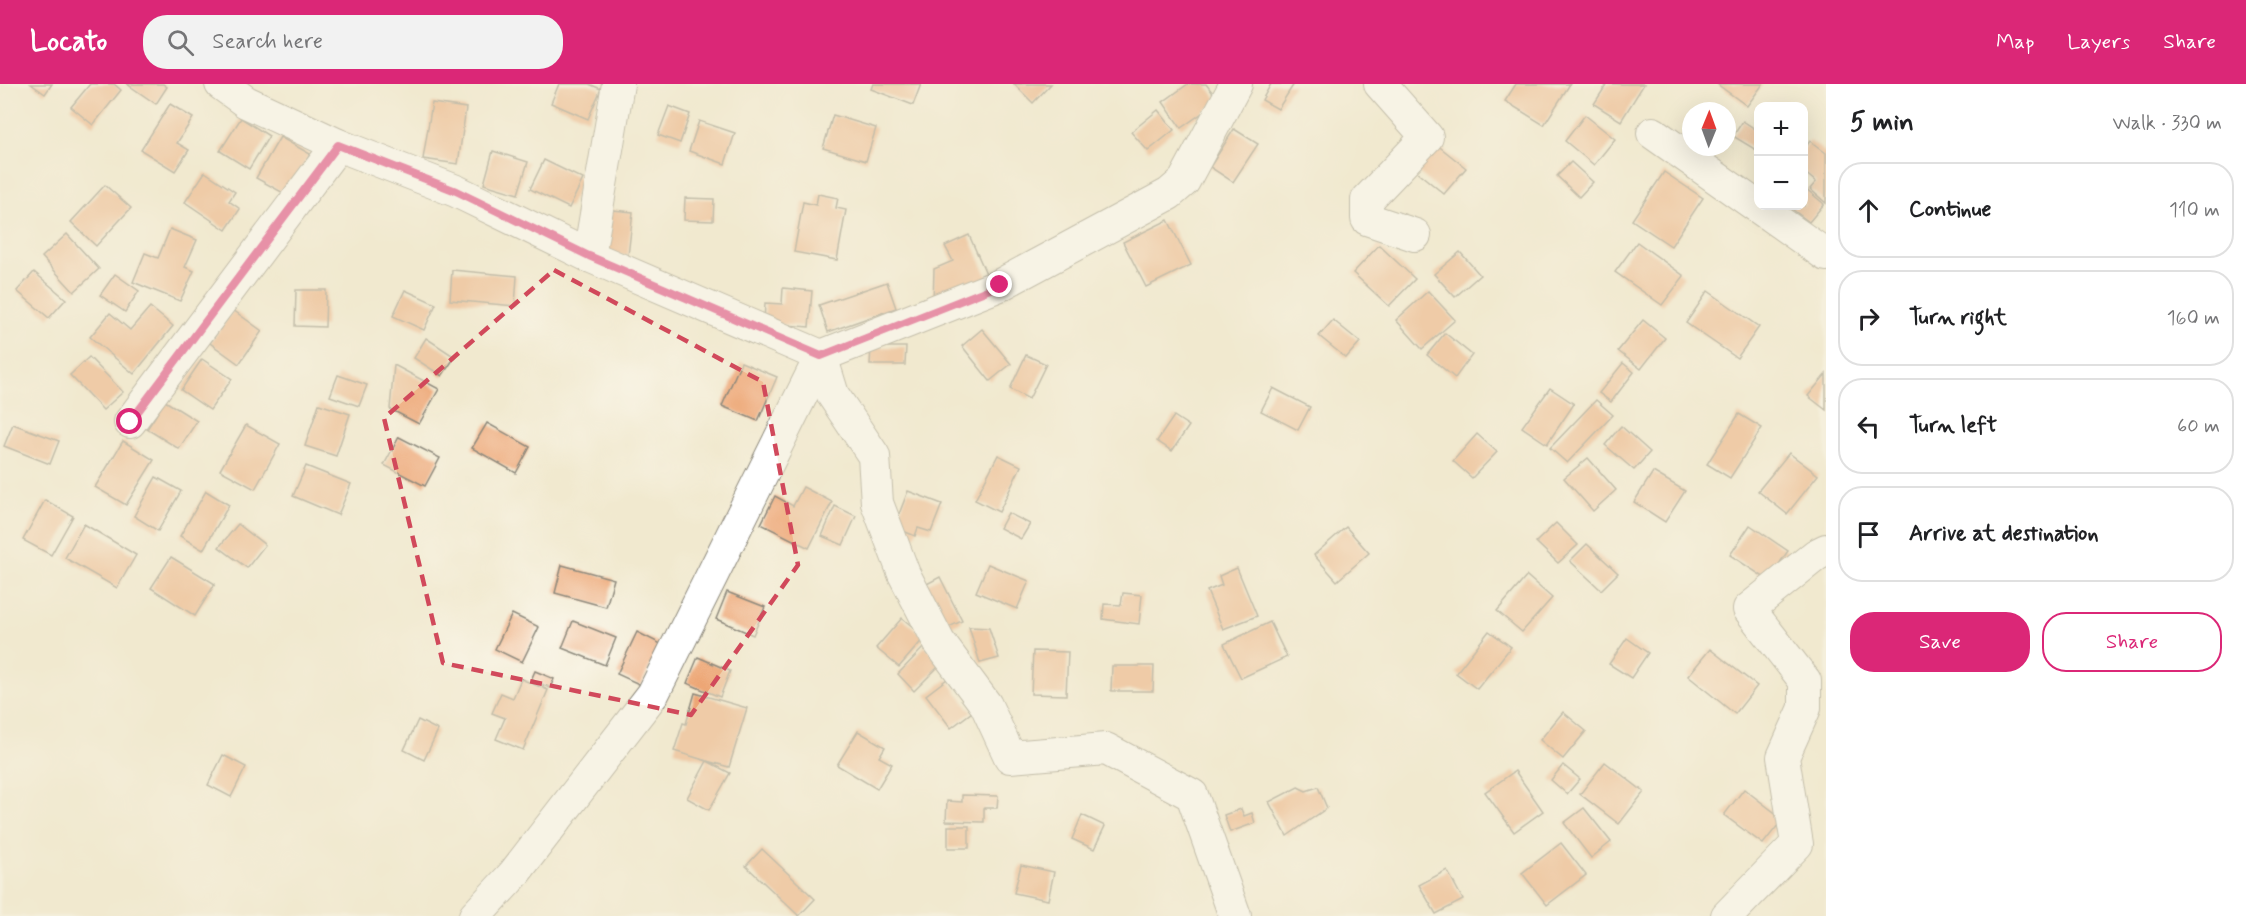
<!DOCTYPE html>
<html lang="en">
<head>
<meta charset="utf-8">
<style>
  :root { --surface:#fff; --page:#f2f2f2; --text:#202124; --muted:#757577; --line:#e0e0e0; --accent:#db2777 }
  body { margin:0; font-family:Mynerve,sans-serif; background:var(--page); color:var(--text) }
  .controls { position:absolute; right:18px; top:18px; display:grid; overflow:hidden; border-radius:12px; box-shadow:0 6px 24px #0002 }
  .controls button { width:54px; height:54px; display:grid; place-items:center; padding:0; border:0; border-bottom:2px solid var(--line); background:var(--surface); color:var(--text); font:30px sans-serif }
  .compass { position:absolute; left:1682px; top:18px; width:54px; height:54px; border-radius:50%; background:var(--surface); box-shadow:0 6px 24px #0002; rotate:1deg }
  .stop { position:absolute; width:18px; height:18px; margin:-14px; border:4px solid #db2777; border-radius:50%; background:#fff }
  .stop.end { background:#db2777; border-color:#fff; box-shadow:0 2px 6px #0008 }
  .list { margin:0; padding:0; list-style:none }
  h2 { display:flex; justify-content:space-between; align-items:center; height:78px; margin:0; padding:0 24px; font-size:26px }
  h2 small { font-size:20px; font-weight:400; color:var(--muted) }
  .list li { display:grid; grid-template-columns:39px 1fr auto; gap:18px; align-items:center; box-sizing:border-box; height:96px; margin:0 12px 12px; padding:0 12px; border:2px solid var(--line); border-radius:24px }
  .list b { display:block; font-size:22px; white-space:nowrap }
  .list em { font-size:20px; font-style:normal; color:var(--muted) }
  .actions { display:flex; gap:12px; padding:18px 24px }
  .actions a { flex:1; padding:14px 0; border:2px solid var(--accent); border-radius:24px; text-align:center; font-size:21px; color:var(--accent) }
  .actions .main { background:var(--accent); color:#fff }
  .icon { flex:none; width:33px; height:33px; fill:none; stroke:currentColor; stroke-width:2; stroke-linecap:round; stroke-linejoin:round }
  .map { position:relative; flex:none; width:1826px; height:832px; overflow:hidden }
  header { display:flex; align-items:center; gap:36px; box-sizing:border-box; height:84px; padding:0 30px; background:var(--accent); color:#fff }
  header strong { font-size:28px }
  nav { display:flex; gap:33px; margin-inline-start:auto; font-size:21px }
  .search { width:420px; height:54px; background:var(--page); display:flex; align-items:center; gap:15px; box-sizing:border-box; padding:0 21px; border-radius:24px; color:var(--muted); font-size:22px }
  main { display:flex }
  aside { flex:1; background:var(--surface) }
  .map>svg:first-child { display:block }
</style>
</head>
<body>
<header>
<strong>Locato</strong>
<div class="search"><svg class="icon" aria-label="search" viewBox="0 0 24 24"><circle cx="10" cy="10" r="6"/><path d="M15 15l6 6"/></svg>Search here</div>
<nav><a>Map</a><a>Layers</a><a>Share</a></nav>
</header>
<main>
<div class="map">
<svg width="1826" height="832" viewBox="0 0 1826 832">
  <rect width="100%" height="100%" fill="#fbf7ec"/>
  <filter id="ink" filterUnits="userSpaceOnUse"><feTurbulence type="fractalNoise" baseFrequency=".0167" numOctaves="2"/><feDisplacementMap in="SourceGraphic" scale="12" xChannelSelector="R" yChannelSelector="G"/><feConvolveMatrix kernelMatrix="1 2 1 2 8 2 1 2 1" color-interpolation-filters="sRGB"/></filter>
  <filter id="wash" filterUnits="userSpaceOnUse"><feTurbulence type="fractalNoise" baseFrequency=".008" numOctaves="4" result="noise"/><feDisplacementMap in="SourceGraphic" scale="24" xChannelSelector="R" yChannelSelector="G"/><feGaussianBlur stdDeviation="1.35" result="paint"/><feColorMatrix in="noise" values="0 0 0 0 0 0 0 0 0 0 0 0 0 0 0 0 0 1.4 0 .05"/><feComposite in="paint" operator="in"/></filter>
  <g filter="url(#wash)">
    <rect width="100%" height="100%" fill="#f1e9cf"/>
    <g id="blocks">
      <g fill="#eda674">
        <path d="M31 0H52L45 10Z"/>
        <path d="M90 0H114L121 6 93 41 71 23Z"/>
        <path d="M127 0H163L167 3 156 20Z"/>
        <path d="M559 0H589L601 5 588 35 551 19Z"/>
        <path d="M873 0H921L913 21 871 5Z"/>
        <path d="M1014 0H1051L1033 19Z"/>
        <path d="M1188 0H1206L1219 17 1181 44 1163 18Z"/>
        <path d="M1271 0H1294L1278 25 1262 16Z"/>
        <path d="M1516 0H1570L1544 41 1505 17Z"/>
        <path d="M1607 0H1644L1621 37 1594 20Z"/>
        <path d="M1717 0H1763L1747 22Z"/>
        <path d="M432 19 466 24 458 80 423 75Z"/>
        <path d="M170 20 193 34 177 59 189 66 175 87 141 66Z"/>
        <path d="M669 22 690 30 680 59 658 51Z"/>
        <path d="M1158 26 1174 46 1148 67 1131 48Z"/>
        <path d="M833 31 876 44 866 77 823 64Z"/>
        <path d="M1585 31 1615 55 1594 81 1565 57Z"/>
        <path d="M241 34 269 52 249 85 220 67Z"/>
        <path d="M699 37 735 49 725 80 689 67Z"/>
        <path d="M1743 37 1758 47V62L1756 66 1733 52Z"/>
        <path d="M1234 45 1258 60 1233 98 1210 83Z"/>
        <path d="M280 53 310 70 287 111 256 94Z"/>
        <path d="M1810 57 1826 69V119L1810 105 1816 98 1804 88V65Z"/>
        <path d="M1436 60 1466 84 1444 110 1415 86Z"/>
        <path d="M493 67 528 78 518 110 484 100Z"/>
        <path d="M544 76 583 95 569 124 530 105Z"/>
        <path d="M1571 78 1593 98 1579 113 1557 92Z"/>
        <path d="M205 88 235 108 229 117 240 125 226 146 185 118Z"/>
        <path d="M1664 88 1703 114 1671 162 1632 136Z"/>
        <path d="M105 101 131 124 96 162 71 138Z"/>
        <path d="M1804 103 1824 120 1809 138 1788 122H1804Z"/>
        <path d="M818 110 838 114 836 124 846 126 837 176 794 168 803 118 816 121Z"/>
        <path d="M685 114 714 115 713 137 684 136Z"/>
        <path d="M602 125 633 128 628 172 598 169Z"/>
        <path d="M1168 136 1191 181 1146 203 1123 158Z"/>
        <path d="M170 145 197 156 185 183 194 187 180 217 133 198 145 169 158 174Z"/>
        <path d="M67 150 99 185 74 208 42 173Z"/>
        <path d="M969 151 988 194 933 219 934 185 953 177 945 162Z"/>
        <path d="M1637 158 1684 192 1662 221 1615 188Z"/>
        <path d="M1379 161 1415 195 1389 222 1353 189Z"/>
        <path d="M1460 168 1480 191 1455 213 1434 190Z"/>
        <path d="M452 186 517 192 515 222 450 216Z"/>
        <path d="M34 188 66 215 49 234 17 207Z"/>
        <path d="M115 190 139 207 125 228 100 211Z"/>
        <path d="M887 198 896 224 828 248 819 221Z"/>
        <path d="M783 204 812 207 809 243 764 239 765 219 782 220Z"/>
        <path d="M296 206H326L325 243 295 242Z"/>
        <path d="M405 206 436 220 424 246 393 232Z"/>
        <path d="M1428 207 1455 236 1422 265 1396 236Z"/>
        <path d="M1708 207 1759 243 1737 274 1686 239Z"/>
        <path d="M150 223 173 242 134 290 90 253 110 229 130 246Z"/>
        <path d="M233 226 262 247 239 280 210 259Z"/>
        <path d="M1333 236 1360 258 1346 274 1319 252Z"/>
        <path d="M1643 236 1665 254 1641 285 1618 267Z"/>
        <path d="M982 245 1011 280 990 297 962 262Z"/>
        <path d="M1445 249 1472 271 1455 294 1427 271Z"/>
        <path d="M426 254 455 273 442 292 414 274Z"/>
        <path d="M871 263H906L905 281H870Z"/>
        <path d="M1026 271 1046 280 1029 315 1010 305Z"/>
        <path d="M89 273 123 308 103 326 70 291Z"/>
        <path d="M202 275 232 295 210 326 181 306Z"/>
        <path d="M741 278 777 293 758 337 722 322Z"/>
        <path d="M1623 279 1634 288 1611 318 1599 309Z"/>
        <path d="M394 281 439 305 419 340 390 325Z"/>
        <path d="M1826 290V326L1808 312Z"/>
        <path d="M338 291 367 301 359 322 330 312Z"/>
        <path d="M1273 304 1310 323 1298 346 1261 327Z"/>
        <path d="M1550 304 1574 320 1547 360 1522 343Z"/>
        <path d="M1596 316 1613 331 1567 379 1550 364Z"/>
        <path d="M165 317 197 337 179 365 147 345Z"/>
        <path d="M319 320 350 330 336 372 305 362Z"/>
        <path d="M1739 330 1762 344 1730 394 1707 380Z"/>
        <path d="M1174 332 1189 342 1172 367 1157 357Z"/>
        <path d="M487 339 530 363 516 389 472 364Z"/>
        <path d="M13 340 59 357 50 380 4 362Z"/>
        <path d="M246 341 280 360 255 405 220 386Z"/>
        <path d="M1621 342 1650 368 1634 386 1605 361Z"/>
        <path d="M1477 350 1497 368 1472 394 1453 377Z"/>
        <path d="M399 353 440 374 425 402 384 381Z"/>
        <path d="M123 357 154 376 126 421 95 403Z"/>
        <path d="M1789 369 1818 391 1787 430 1758 407Z"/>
        <path d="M998 371 1021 382 999 428 975 416Z"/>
        <path d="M1588 374 1616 406 1593 427 1564 394Z"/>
        <path d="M306 382 351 400 338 431 293 412Z"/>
        <path d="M1653 388 1685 407 1665 438 1634 418Z"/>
        <path d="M156 393 181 407 158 447 134 432Z"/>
        <path d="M803 403 832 418 809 464 761 440 775 412 793 422Z"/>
        <path d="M206 407 229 421 203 466 180 452Z"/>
        <path d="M908 407 942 420 931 448 918 444 915 452 894 443Z"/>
        <path d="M45 416 73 432 51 471 23 456Z"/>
        <path d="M835 422 856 432 843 461 822 452Z"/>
        <path d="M1008 429 1030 440 1021 455 1000 444Z"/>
        <path d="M1556 439 1578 461 1558 479 1536 458Z"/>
        <path d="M84 440 136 471 117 504 65 474Z"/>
        <path d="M238 440 265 461 247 484 219 463Z"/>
        <path d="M1750 441 1788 467 1768 496 1730 471Z"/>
        <path d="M1346 443 1369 469 1337 497 1314 471Z"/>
        <path d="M1587 460 1618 489 1601 506 1570 477Z"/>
        <path d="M171 473 215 500 195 532 151 504Z"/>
        <path d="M988 480 1029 497 1017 525 976 508Z"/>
        <path d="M562 481 614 495 606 523 555 509Z"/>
        <path d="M1237 484 1257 532 1223 545 1207 507 1222 501 1219 492Z"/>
        <path d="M1527 492 1552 514 1522 548 1497 527Z"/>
        <path d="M940 493 962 537 940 547 919 504Z"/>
        <path d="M727 508 765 523 753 551 716 535Z"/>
        <path d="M1123 509 1142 511 1139 540 1103 535 1104 520 1121 521Z"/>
        <path d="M512 530 539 543 522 578 495 565Z"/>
        <path d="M902 534 925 553 899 583 876 564Z"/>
        <path d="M573 537 616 554 605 581 562 564Z"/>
        <path d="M1270 538 1287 573 1241 594 1224 560Z"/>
        <path d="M969 543 989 544 999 574 980 579Z"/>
        <path d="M1489 547 1511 563 1477 605 1456 589Z"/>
        <path d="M637 548 661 560 641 601 617 590Z"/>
        <path d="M1627 554 1648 569 1631 594 1609 580Z"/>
        <path d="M925 562 942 579 914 607 898 590Z"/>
        <path d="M1710 565 1757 602 1735 630 1688 592Z"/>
        <path d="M1033 567 1068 568 1066 611 1031 610Z"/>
        <path d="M698 573 730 587 720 613 687 599Z"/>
        <path d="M1112 582H1154L1153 607H1111Z"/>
        <path d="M535 587 554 595 550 604 531 596Z"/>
        <path d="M521 595 548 606 523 666 496 655 505 634 492 629 501 609 513 614Z"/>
        <path d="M947 595 972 628 951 644 926 611Z"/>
        <path d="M695 609 747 624 729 683 707 677 730 689 709 726 687 714 707 677 674 667 683 639 686 640Z"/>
        <path d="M1563 628 1586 647 1563 675 1540 656Z"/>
        <path d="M418 636 438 646 424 676 404 666Z"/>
        <path d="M858 647 885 663 879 673 892 680 877 705 837 681Z"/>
        <path d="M223 671 246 683 231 713 208 701Z"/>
        <path d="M1605 678 1644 708 1619 740 1580 710Z"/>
        <path d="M1563 681 1580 695 1567 710 1551 696Z"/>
        <path d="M1515 687 1543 727 1514 748 1485 708Z"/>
        <path d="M1298 703 1306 707 1318 703 1327 724 1287 752 1269 718Z"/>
        <path d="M1744 705 1783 735 1763 760 1724 731Z"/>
        <path d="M962 711 998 712 997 724H984V738L946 737 947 717 962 718Z"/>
        <path d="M1584 724 1611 758 1591 774 1564 739Z"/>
        <path d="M1241 725 1244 732 1252 729 1255 739 1230 748 1224 731Z"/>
        <path d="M1082 731 1105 742 1094 765 1072 755Z"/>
        <rect x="948" y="742" width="21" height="22"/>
        <path d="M1561 759 1586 791 1547 821 1522 789Z"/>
        <path d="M762 765 815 815 799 832 746 782Z"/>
        <path d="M1021 781 1054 788 1048 816 1014 809Z"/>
        <path d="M1447 786 1463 816 1436 830 1419 801Z"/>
      </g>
    </g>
  </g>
  <g filter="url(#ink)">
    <use href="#blocks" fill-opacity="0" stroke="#8e8a7d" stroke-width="1.5"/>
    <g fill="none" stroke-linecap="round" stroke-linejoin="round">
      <g stroke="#8e8a7d" stroke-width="34">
        <g id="minor">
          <path d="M221 0 246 18 338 61 456 107 589 172 821 272 833 311 874 372 877 419 904 490 939 558 986 621 1010 673 1106 665 1192 711 1235 832"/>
          <path d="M1380 0 1427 53 1367 116V135L1415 151"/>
          <path d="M1653 49 1826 171"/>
          <path d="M589 172 618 0"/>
          <path d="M130 338 338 61"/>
          <path d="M475 832 513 791 653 610 821 272 1000 201 1169 110 1184 97 1236 0"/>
          <path d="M1727 832 1797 760 1783 673 1805 624V597L1749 525 1816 471 1826 466"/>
        </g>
      </g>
      <use href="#minor" stroke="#fff" stroke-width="32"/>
    </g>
  </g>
  <g fill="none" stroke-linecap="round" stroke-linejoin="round" filter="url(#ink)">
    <path stroke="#db2777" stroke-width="8" d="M130 338 338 61 456 107 589 172 821 272 1000 201"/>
  </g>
  <path d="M0 0H1826V832H0ZM554 186 763 298 798 481 691 631 443 579 384 334Z" fill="#f1e9cf" fill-opacity=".55" fill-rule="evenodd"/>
  <path fill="none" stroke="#d1495b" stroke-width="4.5" stroke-dasharray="12 8" stroke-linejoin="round" d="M554 186 763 298 798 481 691 631 443 579 384 334Z"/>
</svg>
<div class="controls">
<button>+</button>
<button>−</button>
</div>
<svg class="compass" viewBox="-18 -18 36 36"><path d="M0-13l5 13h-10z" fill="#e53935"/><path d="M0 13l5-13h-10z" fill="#757577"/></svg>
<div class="stop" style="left:130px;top:338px"></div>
<div class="stop end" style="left:1000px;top:201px"></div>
</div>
<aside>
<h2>5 min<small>Walk · 330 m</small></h2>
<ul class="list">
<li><svg class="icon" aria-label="ahead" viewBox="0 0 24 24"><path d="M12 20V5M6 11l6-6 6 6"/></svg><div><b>Continue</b></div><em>110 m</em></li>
<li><svg class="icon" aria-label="right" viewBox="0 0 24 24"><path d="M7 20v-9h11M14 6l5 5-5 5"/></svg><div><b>Turn right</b></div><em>160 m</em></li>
<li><svg class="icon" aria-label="left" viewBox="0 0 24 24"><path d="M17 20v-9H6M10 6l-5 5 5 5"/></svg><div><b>Turn left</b></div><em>60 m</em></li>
<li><svg class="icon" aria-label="arrive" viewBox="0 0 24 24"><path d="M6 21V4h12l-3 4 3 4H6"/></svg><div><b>Arrive at destination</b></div></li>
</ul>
<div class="actions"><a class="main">Save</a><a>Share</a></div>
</aside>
</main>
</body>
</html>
